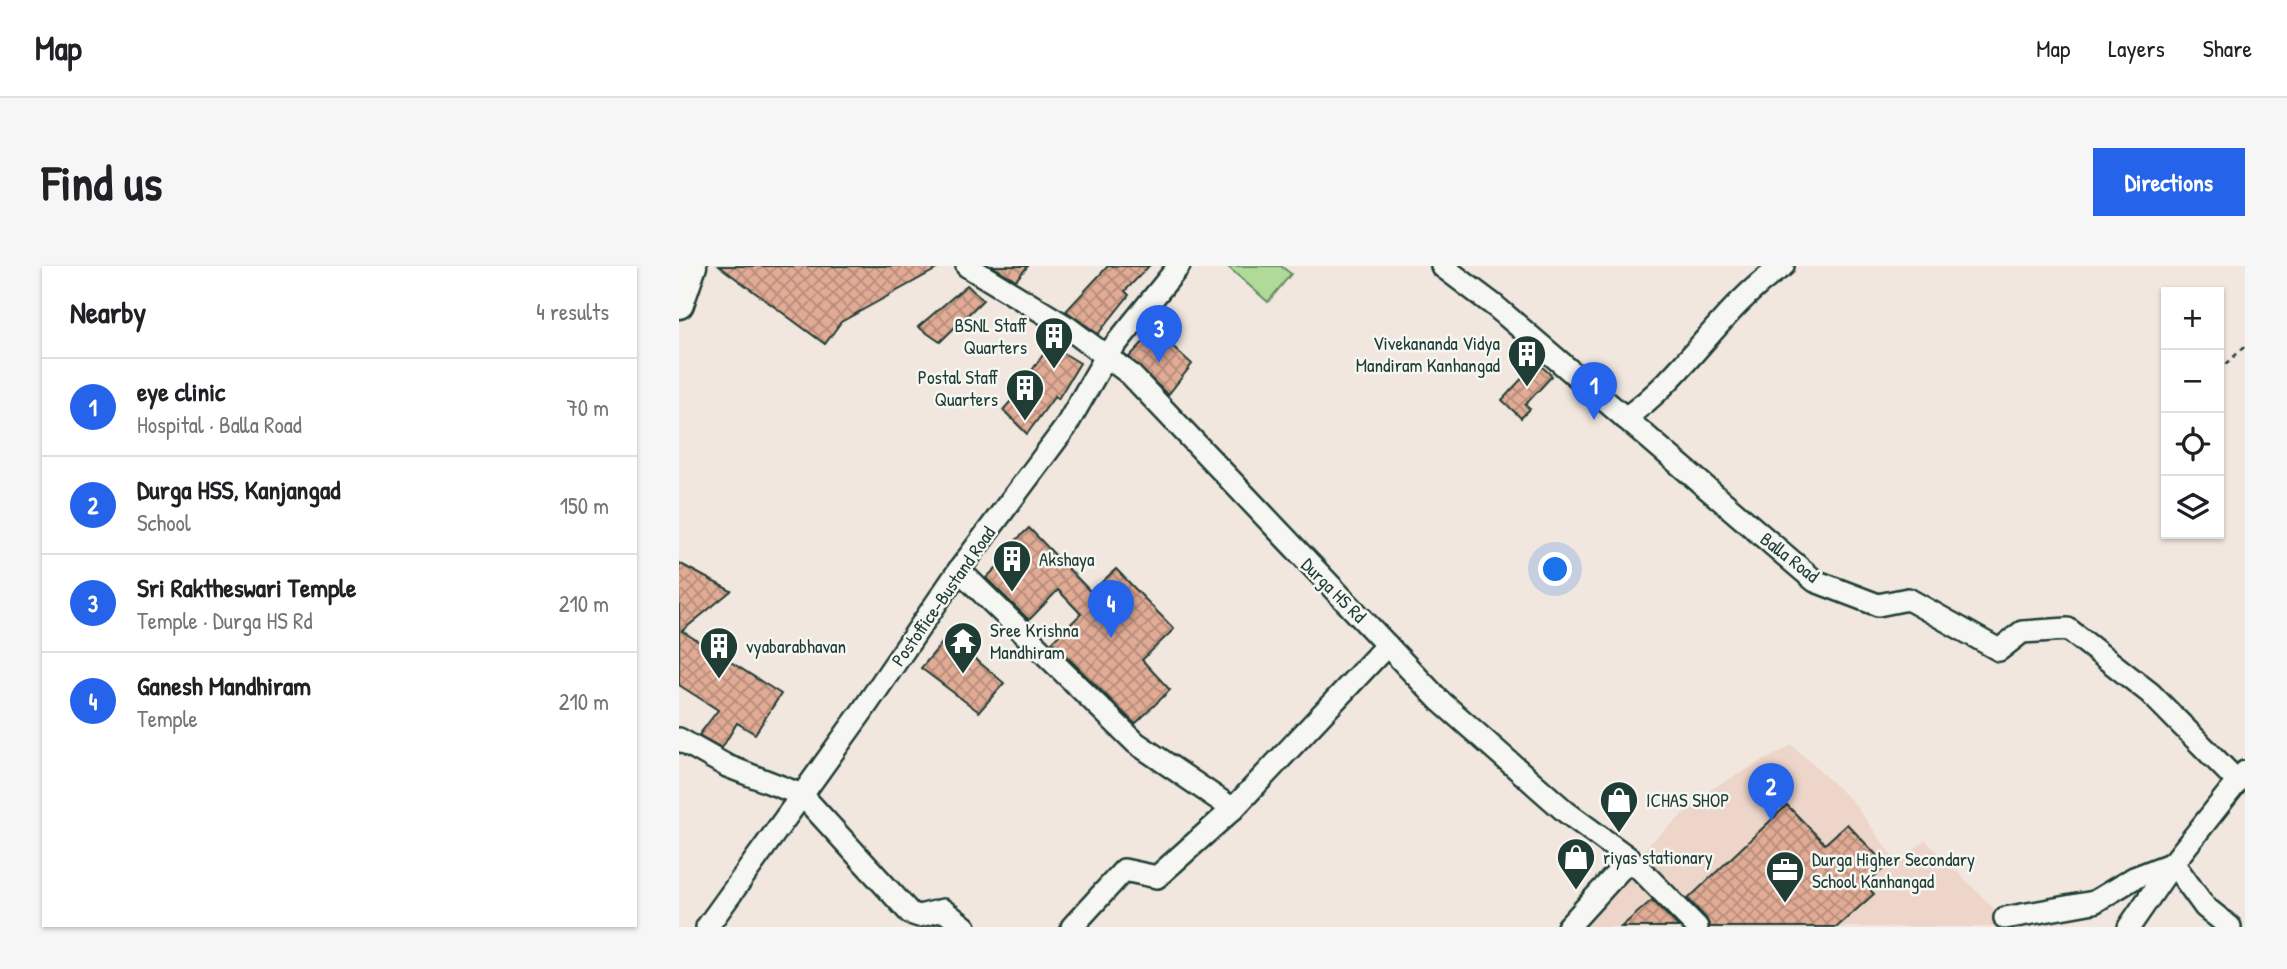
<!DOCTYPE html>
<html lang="en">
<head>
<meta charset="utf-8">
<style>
  :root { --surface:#fff; --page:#f6f6f6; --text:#202124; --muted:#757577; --line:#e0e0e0; --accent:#2563eb }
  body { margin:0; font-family:"Patrick Hand",sans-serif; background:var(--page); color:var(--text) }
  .controls { position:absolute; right:21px; top:21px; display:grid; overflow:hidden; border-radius:0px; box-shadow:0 2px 5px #0004 }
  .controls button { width:63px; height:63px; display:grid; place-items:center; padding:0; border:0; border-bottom:2px solid var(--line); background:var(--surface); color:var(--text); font:35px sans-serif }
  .you { position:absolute; left:877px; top:304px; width:24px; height:24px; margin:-18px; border:5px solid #fff; border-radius:50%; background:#1a73e8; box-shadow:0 0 0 10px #1a73e833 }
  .badge { display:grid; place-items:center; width:46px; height:46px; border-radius:50%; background:var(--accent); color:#fff; font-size:23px; font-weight:700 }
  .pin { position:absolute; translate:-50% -58px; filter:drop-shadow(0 2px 4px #0008) }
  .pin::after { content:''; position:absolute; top:37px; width:24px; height:21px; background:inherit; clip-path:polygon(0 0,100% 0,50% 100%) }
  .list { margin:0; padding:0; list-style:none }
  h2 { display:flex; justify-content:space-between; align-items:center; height:91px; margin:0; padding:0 28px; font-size:30px }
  h2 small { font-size:23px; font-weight:400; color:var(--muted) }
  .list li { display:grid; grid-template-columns:46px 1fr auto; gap:21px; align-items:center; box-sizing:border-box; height:98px; padding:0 28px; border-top:2px solid var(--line) }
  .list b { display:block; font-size:26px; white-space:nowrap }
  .list p { margin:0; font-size:23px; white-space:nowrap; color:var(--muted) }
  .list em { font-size:23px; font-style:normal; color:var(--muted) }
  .icon { flex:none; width:38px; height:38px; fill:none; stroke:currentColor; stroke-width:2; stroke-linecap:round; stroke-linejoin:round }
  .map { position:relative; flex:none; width:1566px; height:661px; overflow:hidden; border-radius:0px }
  header { display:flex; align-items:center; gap:42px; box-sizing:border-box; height:98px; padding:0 35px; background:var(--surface); border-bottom:2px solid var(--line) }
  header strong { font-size:33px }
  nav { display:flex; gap:38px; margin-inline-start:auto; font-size:24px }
  .intro { display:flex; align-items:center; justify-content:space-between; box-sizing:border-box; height:168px; padding:0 42px }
  h1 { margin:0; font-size:49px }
  .button { padding:18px 32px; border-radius:0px; background:var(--accent); color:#fff; font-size:24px; font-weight:700 }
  main { display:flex; gap:42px; padding:0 42px }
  aside { flex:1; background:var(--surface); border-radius:0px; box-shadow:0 2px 5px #0004 }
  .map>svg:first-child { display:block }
</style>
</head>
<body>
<header>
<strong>Map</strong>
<nav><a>Map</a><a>Layers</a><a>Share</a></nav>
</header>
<div class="intro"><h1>Find us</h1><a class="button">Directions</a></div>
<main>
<aside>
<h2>Nearby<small>4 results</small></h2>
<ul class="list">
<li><span class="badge">1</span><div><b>eye clinic</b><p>Hospital · Balla Road</p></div><em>70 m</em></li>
<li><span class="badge">2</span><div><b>Durga HSS, Kanjangad</b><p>School</p></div><em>150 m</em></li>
<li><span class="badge">3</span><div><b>Sri Raktheswari Temple</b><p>Temple · Durga HS Rd</p></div><em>210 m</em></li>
<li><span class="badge">4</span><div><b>Ganesh Mandhiram</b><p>Temple</p></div><em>210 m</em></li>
</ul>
</aside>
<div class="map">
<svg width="1566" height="661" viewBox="0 0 1566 661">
  <defs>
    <pattern id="building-cross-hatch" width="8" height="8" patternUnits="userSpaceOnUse" patternTransform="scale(1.75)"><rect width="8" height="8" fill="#e1ab95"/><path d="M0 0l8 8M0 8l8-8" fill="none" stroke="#b68c7a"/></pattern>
  </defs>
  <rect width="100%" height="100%" fill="#f2e7df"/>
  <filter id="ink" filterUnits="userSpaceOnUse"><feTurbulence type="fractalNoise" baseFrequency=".0143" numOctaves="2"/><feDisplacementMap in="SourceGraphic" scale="14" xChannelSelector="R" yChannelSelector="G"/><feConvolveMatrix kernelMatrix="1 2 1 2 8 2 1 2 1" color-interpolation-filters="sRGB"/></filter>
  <g filter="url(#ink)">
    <path fill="#edd5c9" d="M1113 479 1174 536 1219 598 1246 574 1334 661H885L956 591 1032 523Z"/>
    <path fill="#b0da98" stroke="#688c66" stroke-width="2" d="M548 0H602L612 8 589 36Z"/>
    <g fill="url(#building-cross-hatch)" stroke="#1f3d34" stroke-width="2">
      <path d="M40 0H263L162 56 146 78Z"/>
      <path d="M313 0H349L337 14Z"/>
      <path d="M429 0H470L446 25 450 29 419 68 387 45Z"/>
      <path d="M288 19 304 34 261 76 239 61Z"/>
      <path d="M476 64 513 98 489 129 450 91Z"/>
      <path d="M371 79 401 97 379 133 376 130 348 168 324 144 352 112 349 110Z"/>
      <path d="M858 96 873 110 846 139 851 143 842 152 823 134Z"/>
      <path d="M350 262 412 326 437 303 495 363 463 394 491 424 456 458 373 376 402 348 379 324 350 354 307 312 338 281 334 277Z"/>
      <path d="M0 297 52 325 3 365 102 428 76 468 58 457 43 482 20 469 39 444 0 419Z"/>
      <path d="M269 370 325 417 300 446 242 402Z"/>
      <path d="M1108 539 1146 578 1168 558 1208 600 1186 618 1195 628 1158 661H1031L1027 652 1009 633Z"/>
      <path d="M973 634 1000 661H942Z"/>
    </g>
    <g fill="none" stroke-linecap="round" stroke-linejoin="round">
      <g stroke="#1f3d34" stroke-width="26">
        <g id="minor">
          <path d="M288 0 388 61 451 108 760 434 887 546 951 593 1018 661"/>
          <path d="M763 0 816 40 1136 315 1199 339 1229 333 1320 384 1343 366 1389 363 1471 427 1558 515"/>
          <path d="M946 152C1008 109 1042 41 1104 0"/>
          <path d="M280 304 457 477 554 543"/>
          <path d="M0 473 48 500 123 529 231 647 240 650 264 644 286 661"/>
          <path d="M1326 652 1415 636 1455 612 1494 597 1526 641 1551 661"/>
          <path d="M28 661 182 447 280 304 386 162 428 89 500 0"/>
          <path d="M393 661 445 604 478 611 554 543 708 379"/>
          <path d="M889 661 951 593"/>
          <path d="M1450 661 1494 597 1566 506"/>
        </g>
      </g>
      <g stroke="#1f3d34" stroke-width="33">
        <path id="major" d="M0 38 13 0"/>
      </g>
      <path stroke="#1f3d34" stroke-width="2.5" stroke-dasharray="5 5" stroke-linecap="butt" d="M1540 105 1566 80"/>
      <use href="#minor" stroke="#f6f6f2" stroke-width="21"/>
      <use href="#major" stroke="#f6f6f2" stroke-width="28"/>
    </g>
  </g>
  <defs>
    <g id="building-pin" transform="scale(2.0125)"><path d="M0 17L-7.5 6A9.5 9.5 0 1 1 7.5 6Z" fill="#1f3d34" stroke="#f6f6f2"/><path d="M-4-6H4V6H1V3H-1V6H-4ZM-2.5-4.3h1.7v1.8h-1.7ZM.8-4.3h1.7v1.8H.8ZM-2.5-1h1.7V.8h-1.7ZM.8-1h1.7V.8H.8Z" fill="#fff"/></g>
    <g id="temple-pin" transform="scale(2.0125)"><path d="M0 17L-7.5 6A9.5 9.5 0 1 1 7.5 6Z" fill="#1f3d34" stroke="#f6f6f2"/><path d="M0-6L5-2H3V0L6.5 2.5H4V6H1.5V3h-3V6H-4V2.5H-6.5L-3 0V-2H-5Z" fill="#fff"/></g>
    <g id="shop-pin" transform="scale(2.0125)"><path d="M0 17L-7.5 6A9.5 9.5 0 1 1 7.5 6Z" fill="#1f3d34" stroke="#f6f6f2"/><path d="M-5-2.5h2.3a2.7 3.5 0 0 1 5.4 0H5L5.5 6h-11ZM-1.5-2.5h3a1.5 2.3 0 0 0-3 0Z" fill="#fff"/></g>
    <g id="office-pin" transform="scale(2.0125)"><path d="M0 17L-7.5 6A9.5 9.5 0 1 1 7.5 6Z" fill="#1f3d34" stroke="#f6f6f2"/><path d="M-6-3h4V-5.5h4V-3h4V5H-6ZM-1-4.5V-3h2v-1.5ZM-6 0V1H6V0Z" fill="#fff"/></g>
  </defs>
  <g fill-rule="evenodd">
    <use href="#building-pin" x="375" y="70"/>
    <use href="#building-pin" x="848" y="88"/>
    <use href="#building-pin" x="346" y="122"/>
    <use href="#building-pin" x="333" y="293"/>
    <use href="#temple-pin" x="284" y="375"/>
    <use href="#building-pin" x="40" y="380"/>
    <use href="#shop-pin" x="940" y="534"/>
    <use href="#shop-pin" x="897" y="591"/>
    <use href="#office-pin" x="1106" y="604"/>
  </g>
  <g text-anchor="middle" stroke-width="5" stroke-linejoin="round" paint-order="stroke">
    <g font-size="19" fill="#1f3d34" stroke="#f6f6f2" text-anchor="start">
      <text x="348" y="66" text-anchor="end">BSNL Staff<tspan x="348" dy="22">Quarters</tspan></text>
      <text x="821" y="84" text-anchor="end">Vivekananda Vidya<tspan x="821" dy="22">Mandiram Kanhangad</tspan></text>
      <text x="319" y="118" text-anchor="end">Postal Staff<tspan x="319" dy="22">Quarters</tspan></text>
      <text x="360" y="300">Akshaya</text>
      <text x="311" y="371">Sree Krishna<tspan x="311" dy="22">Mandhiram</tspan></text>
      <text x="67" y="387">vyabarabhavan</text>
      <text x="967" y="541">ICHAS SHOP</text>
      <text x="924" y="598">riyas stationary</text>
      <text x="1133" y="600">Durga Higher Secondary<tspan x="1133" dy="22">School Kanhangad</tspan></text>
    </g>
    <g font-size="19" fill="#1f3d34" stroke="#f6f6f2">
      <text transform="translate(1111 291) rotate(38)" y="7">Balla Road</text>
      <text transform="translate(655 324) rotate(45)" y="7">Durga HS Rd</text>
      <text transform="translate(264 330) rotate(-55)" y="7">Postoffice-Bustand Road</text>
    </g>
  </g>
</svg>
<div class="controls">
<button>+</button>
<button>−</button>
<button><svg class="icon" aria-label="locate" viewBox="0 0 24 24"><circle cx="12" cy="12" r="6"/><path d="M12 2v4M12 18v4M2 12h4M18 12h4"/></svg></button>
<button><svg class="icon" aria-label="layers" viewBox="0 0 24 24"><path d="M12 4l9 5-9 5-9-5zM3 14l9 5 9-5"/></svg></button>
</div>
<div class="you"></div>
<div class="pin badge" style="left:915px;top:154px">1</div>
<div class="pin badge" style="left:1092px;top:555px">2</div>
<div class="pin badge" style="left:480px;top:97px">3</div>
<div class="pin badge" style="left:432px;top:372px">4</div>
</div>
</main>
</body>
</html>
